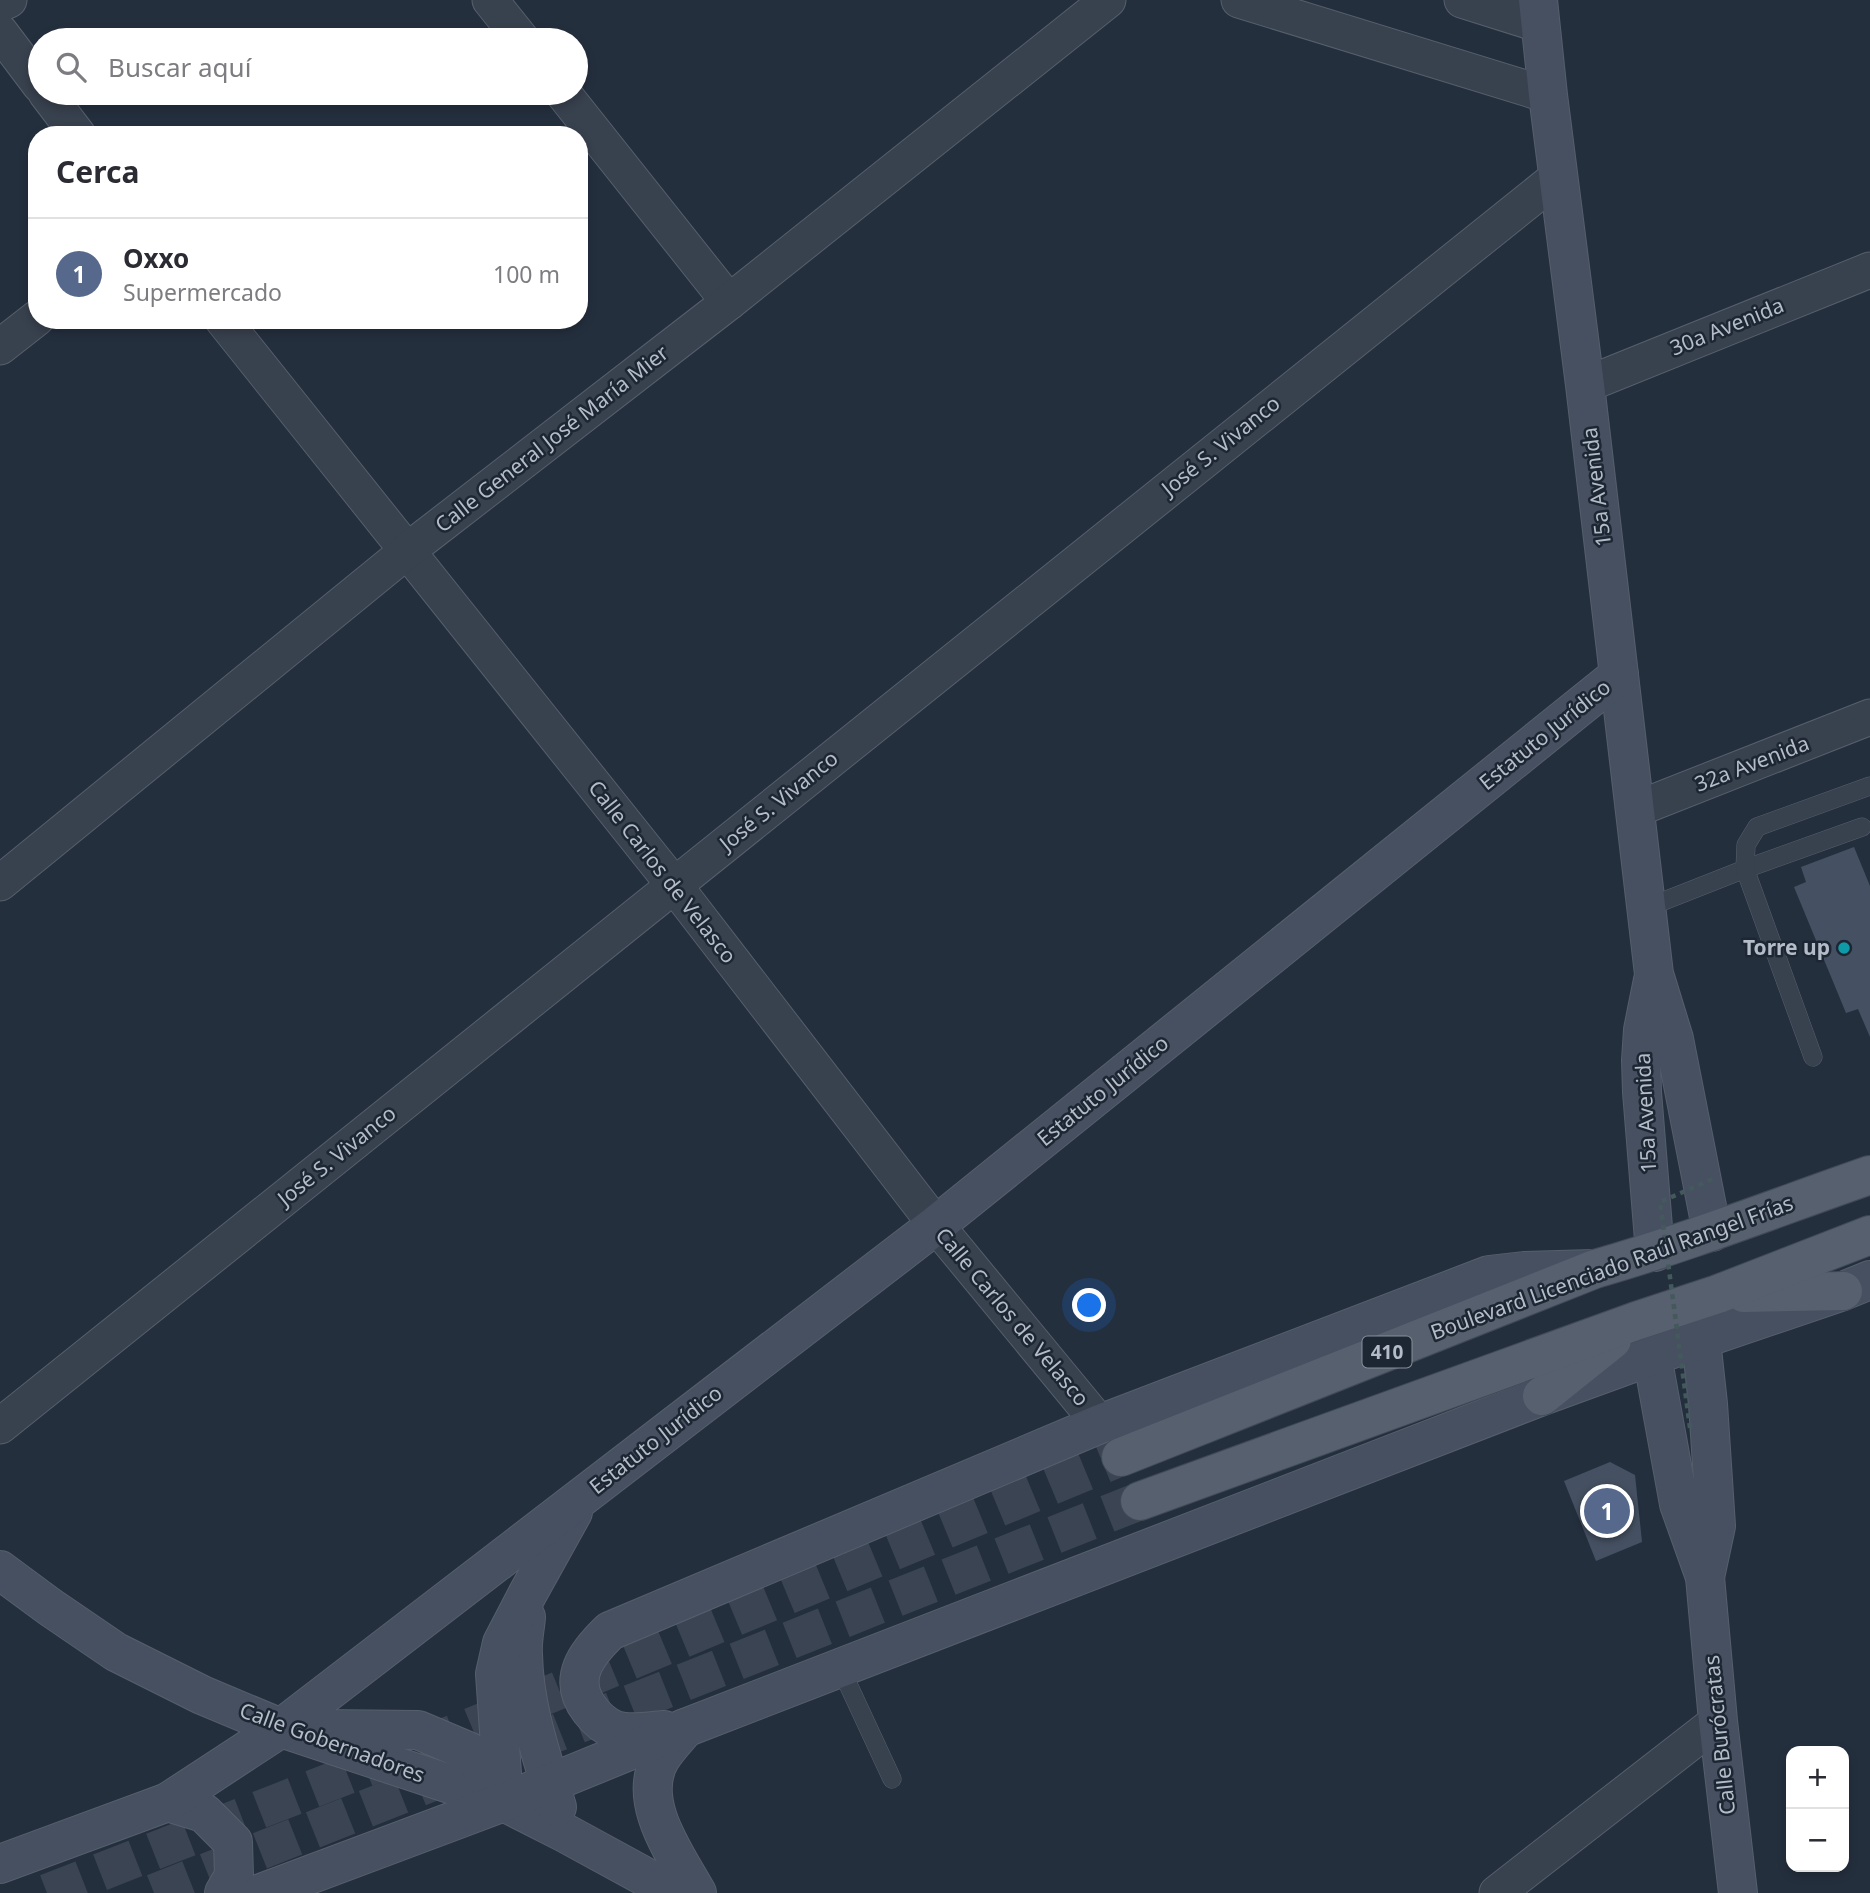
<!DOCTYPE html>
<html lang="es">
<head>
<meta charset="utf-8">
<style>
  :root { --surface:#fff; --page:#f7f7f7; --text:#2b2b33; --muted:#7c7c81; --line:#e1e1e2; --accent:#56698c }
  body { margin:0; font-family:"Noto Sans",sans-serif; background:var(--page); color:var(--text) }
  .controls { position:absolute; right:21px; bottom:21px; display:grid; overflow:hidden; border-radius:14px; box-shadow:0 4px 10px #0003 }
  .controls button { width:63px; height:63px; display:grid; place-items:center; padding:0; border:0; border-bottom:2px solid var(--line); background:var(--surface); color:var(--text); font:35px sans-serif }
  .you { position:absolute; left:1090px; top:1306px; width:24px; height:24px; margin:-18px; border:5px solid #fff; border-radius:50%; background:#1a73e8; box-shadow:0 0 0 10px #1a73e833 }
  .badge { display:grid; place-items:center; width:46px; height:46px; border-radius:50%; background:var(--accent); color:#fff; font-size:23px; font-weight:700 }
  .pin { position:absolute; translate:-50% -50%; border:4px solid #fff; box-shadow:0 2px 7px #0006 }
  .list { margin:0; padding:0; list-style:none }
  h2 { display:flex; justify-content:space-between; align-items:center; height:91px; margin:0; padding:0 28px; font-size:30px }
  h2 small { font-size:23px; font-weight:400; color:var(--muted) }
  .list li { display:grid; grid-template-columns:46px 1fr auto; gap:21px; align-items:center; box-sizing:border-box; height:112px; padding:0 28px; border-top:2px solid var(--line) }
  .list b { display:block; font-size:26px; white-space:nowrap }
  .list p { margin:0; font-size:23px; white-space:nowrap; color:var(--muted) }
  .list em { font-size:23px; font-style:normal; color:var(--muted) }
  .icon { flex:none; width:38px; height:38px; fill:none; stroke:currentColor; stroke-width:2; stroke-linecap:round; stroke-linejoin:round }
  .map { position:relative; flex:none; width:1870px; height:1893px; overflow:hidden }
  .search { position:absolute; background:var(--surface); box-shadow:0 4px 10px #0003; left:28px; top:28px; width:560px; height:77px; display:flex; align-items:center; gap:18px; box-sizing:border-box; padding:0 24px; border-radius:38px; color:var(--muted); font-size:26px }
  .panel { position:absolute; background:var(--surface); box-shadow:0 4px 10px #0003; left:28px; top:126px; width:560px; height:203px; border-radius:28px }
  .map>svg:first-child { display:block }
</style>
</head>
<body>
<div class="map">
<svg width="1870" height="1893" viewBox="0 0 1870 1893">
  <rect width="100%" height="100%" fill="#242f3e"/>
  <g fill="#455162">
    <path d="M1854 847 1870 886V1037L1858 1009 1846 1013 1794 887 1806 882 1801 867Z"/>
    <path d="M1610 1462 1635 1475 1642 1542 1596 1561 1564 1481Z"/>
  </g>
  <g fill="none" stroke-linecap="round" stroke-linejoin="round">
    <g stroke="#3a4453" stroke-width="38" stroke-dasharray="38 19" stroke-linecap="butt">
      <path d="M47 1893 468 1728 1121 1457"/>
      <path d="M154 1893 1140 1501"/>
    </g>
    <g stroke="#565f6c" stroke-width="19">
      <g id="lane">
        <path d="M1646 908 1745 869 1862 827"/>
        <path d="M1813 1057 1745 869 1746 845 1757 827 1870 786"/>
        <path d="M840 1667 892 1779"/>
      </g>
    </g>
    <g stroke="#565f6c" stroke-width="37">
      <g id="street">
        <path d="M490 0 522 40"/>
        <path d="M1239 0 1548 95"/>
        <path d="M1462 0 1541 25"/>
        <path d="M0 4 9 0"/>
        <path d="M0 32 40 85"/>
        <path d="M46 93 78 135"/>
        <path d="M563 93 729 302"/>
        <path d="M223 320 674 885 936 1225 1100 1424"/>
        <path d="M0 347 37 318"/>
        <path d="M1585 385 1870 270"/>
        <path d="M1634 810 1870 717"/>
        <path d="M0 883 407 551 729 302 1108 0"/>
        <path d="M0 1426 1559 176"/>
        <path d="M1497 1893 1718 1721"/>
      </g>
    </g>
    <g stroke="#565f6c" stroke-width="40">
      <g id="secondary">
        <path d="M1538 0 1548 95 1585 385 1654 974 1674 1039 1712 1232"/>
        <path d="M1653 980 1643 1030 1641 1060 1642 1092 1655 1252"/>
        <path d="M1701 1340 1708 1404 1716 1526 1705 1577"/>
        <path d="M1652 1356 1679 1504 1705 1577 1718 1721 1738 1893"/>
        <path d="M0 1570 50 1607 116 1652 202 1695 281 1728 504 1802 565 1833 675 1893"/>
        <path d="M526 1617C525 1629 522 1642 523 1654 524 1708 542 1757 557 1807"/>
        <path d="M685 1728C678 1737 668 1747 661 1758 635 1801 676 1855 697 1893"/>
        <path d="M320 1729 418 1730 470 1752 503 1801"/>
        <path d="M664 1730C648 1731 630 1735 615 1730 604 1726 597 1719 590 1710 566 1679 587 1653 610 1631L1100 1424 1489 1275 1524 1271 1593 1269"/>
        <path d="M168 1802 204 1813 233 1842 234 1876 224 1893"/>
        <path d="M504 1802 495 1674 502 1643 528 1593 573 1512"/>
        <path d="M0 1864 168 1802 281 1728 936 1225 1619 675"/>
        <path d="M261 1893 504 1802 685 1728 1542 1396 1652 1356 1843 1291 1870 1280"/>
      </g>
    </g>
    <g stroke="#414a57" stroke-width="40">
      <g id="primary">
        <path d="M1744 1293 1843 1291"/>
        <path d="M1542 1396 1612 1340"/>
        <path d="M1121 1457 1595 1269C1689 1242 1778 1207 1870 1175"/>
        <path d="M1140 1501 1636 1321 1718 1294 1870 1235"/>
      </g>
    </g>
    <use href="#lane" stroke="#38414e" stroke-width="18"/>
    <use href="#street" stroke="#38414e" stroke-width="35"/>
    <use href="#secondary" stroke="#465061" stroke-width="38"/>
    <use href="#primary" stroke="#56606e" stroke-width="38"/>
    <path stroke="#44595c" stroke-width="4.5" stroke-dasharray="5 5" stroke-linecap="butt" d="M1690 1428 1660 1202 1715 1178"/>
  </g>
  <circle fill="#0f9aa8" stroke="#1d2633" stroke-width="2.5" cx="1844" cy="948" r="7"/>
  <g text-anchor="middle" stroke-width="5" stroke-linejoin="round" paint-order="stroke">
    <rect fill="#1d2633" stroke="#878f9c" stroke-width="2" x="1362.5" y="1336.5" width="49" height="31" rx="5"/>
    <g font-size="19" font-weight="bold" fill="#b4bcc9">
      <text x="1387" y="1359">410</text>
    </g>
    <g font-size="21" fill="#b4bcc9" stroke="#1d2633">
      <text transform="translate(1727 327) rotate(-22)" y="7">30a Avenida</text>
      <text transform="translate(552 439) rotate(-38)" y="7">Calle General José María Mier</text>
      <text transform="translate(1221 446) rotate(-39)" y="7">José S. Vivanco</text>
      <text transform="translate(1597 487) rotate(-97)" y="7">15a Avenida</text>
      <text transform="translate(1545 735) rotate(-39)" y="7">Estatuto Jurídico</text>
      <text transform="translate(1752 764) rotate(-21)" y="7">32a Avenida</text>
      <text transform="translate(779 801) rotate(-39)" y="7">José S. Vivanco</text>
      <text transform="translate(662 872) rotate(52)" y="7">Calle Carlos de Velasco</text>
      <text transform="translate(1103 1091) rotate(-39)" y="7">Estatuto Jurídico</text>
      <text transform="translate(1646 1113) rotate(-93)" y="7">15a Avenida</text>
      <text transform="translate(337 1156) rotate(-39)" y="7">José S. Vivanco</text>
      <text transform="translate(1612 1268) rotate(-20)" y="7">Boulevard Licenciado Raúl Rangel Frías</text>
      <text transform="translate(1012 1317) rotate(50)" y="7">Calle Carlos de Velasco</text>
      <text transform="translate(656 1440) rotate(-38)" y="7">Estatuto Jurídico</text>
      <text transform="translate(1720 1735) rotate(-96)" y="7">Calle Burócratas</text>
      <text transform="translate(332 1743) rotate(20)" y="7">Calle Gobernadores</text>
    </g>
    <g font-size="21" font-weight="bold" fill="#b4bcc9" stroke="#1d2633" text-anchor="end">
      <text x="1830" y="955">Torre up</text>
    </g>
  </g>
</svg>
<div class="controls">
<button>+</button>
<button>−</button>
</div>
<div class="you"></div>
<div class="pin badge" style="left:1607px;top:1511px">1</div>
<div class="search"><svg class="icon" aria-label="search" viewBox="0 0 24 24"><circle cx="10" cy="10" r="6"/><path d="M15 15l6 6"/></svg>Buscar aquí</div>
<section class="panel">
<h2>Cerca<small></small></h2>
<ul class="list">
<li><span class="badge">1</span><div><b>Oxxo</b><p>Supermercado</p></div><em>100 m</em></li>
</ul>
</section>
</div>
</body>
</html>
